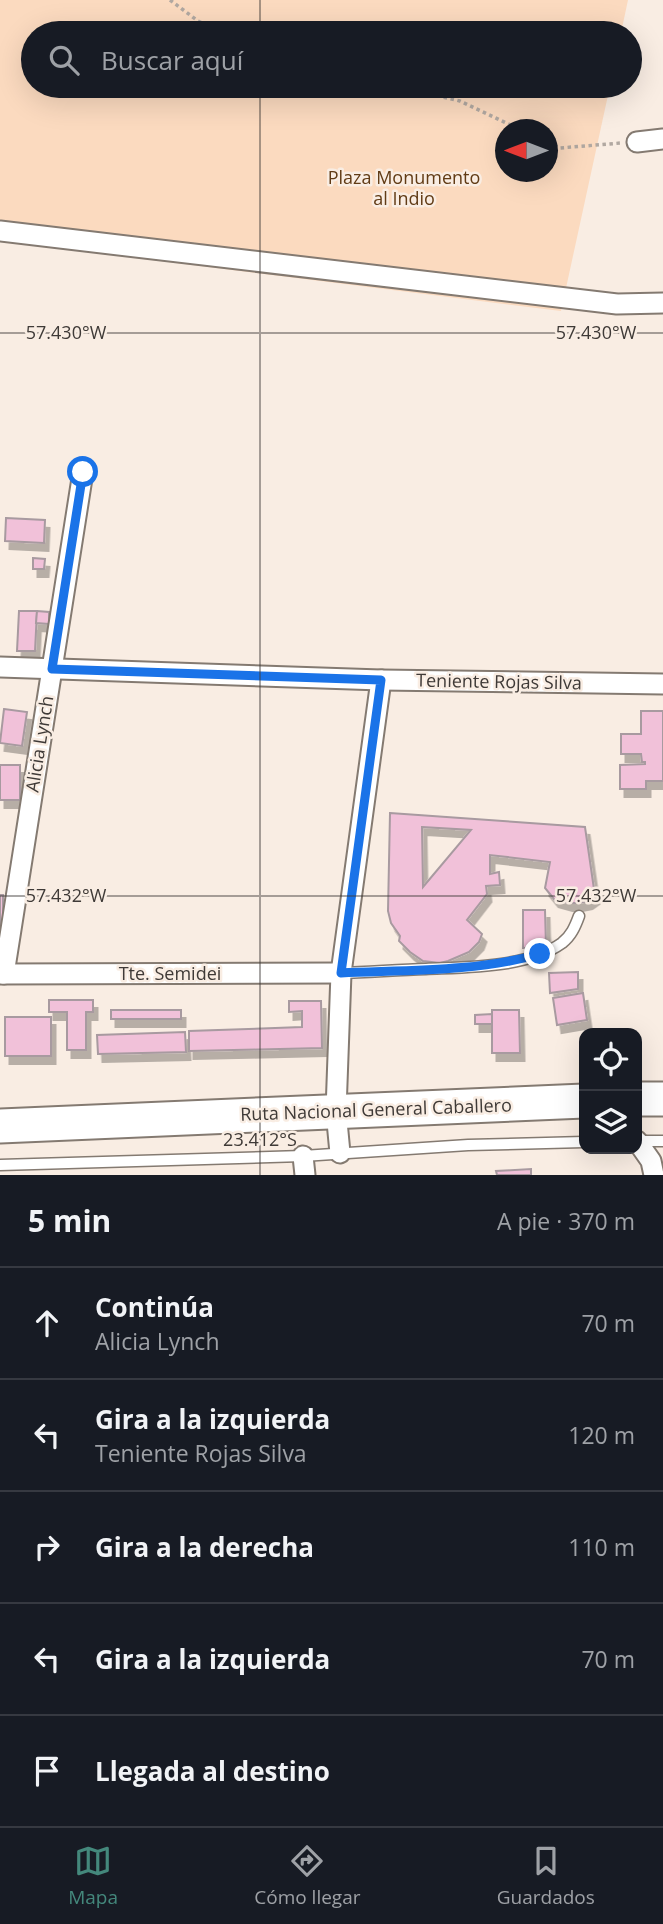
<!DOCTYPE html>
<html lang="es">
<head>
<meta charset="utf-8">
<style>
  :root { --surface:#171b24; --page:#20242c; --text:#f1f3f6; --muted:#9ea1a6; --line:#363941; --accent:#44887c }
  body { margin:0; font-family:"Open Sans",sans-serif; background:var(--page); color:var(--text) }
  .controls { position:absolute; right:21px; bottom:21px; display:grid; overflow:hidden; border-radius:14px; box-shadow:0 7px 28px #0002 }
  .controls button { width:63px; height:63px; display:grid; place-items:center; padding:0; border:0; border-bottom:2px solid var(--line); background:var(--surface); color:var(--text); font:35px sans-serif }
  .compass { position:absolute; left:495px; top:119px; width:63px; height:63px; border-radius:50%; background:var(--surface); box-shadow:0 7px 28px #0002; rotate:270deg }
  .stop { position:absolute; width:21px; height:21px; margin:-16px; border:5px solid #1a73e8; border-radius:50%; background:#fff }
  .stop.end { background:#1a73e8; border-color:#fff; box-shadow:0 2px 7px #0008 }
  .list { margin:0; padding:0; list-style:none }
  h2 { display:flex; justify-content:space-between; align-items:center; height:91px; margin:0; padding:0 28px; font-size:30px }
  h2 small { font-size:23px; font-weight:400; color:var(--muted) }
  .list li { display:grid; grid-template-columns:46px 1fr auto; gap:21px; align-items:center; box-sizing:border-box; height:112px; padding:0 28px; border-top:2px solid var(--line) }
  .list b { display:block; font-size:26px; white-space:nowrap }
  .list p { margin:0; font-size:23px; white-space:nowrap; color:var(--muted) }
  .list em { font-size:23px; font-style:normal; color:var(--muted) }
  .icon { flex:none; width:38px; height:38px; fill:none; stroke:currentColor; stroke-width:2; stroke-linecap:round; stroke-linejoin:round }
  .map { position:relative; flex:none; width:663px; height:1175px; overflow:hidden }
  .search { position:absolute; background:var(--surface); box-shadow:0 7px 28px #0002; left:21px; right:21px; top:21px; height:77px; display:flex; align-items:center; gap:18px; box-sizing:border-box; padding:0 24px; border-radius:38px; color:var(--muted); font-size:26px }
  .sheet { height:651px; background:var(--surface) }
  nav { display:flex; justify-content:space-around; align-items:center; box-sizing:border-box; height:98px; border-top:2px solid var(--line); background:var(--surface); font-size:19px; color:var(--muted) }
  nav a { display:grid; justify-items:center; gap:4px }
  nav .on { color:var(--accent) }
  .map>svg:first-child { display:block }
</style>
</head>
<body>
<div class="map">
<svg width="663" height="1175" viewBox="0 0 663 1175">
  <defs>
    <filter id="shadow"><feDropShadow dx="4.5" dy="8" stdDeviation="0" flood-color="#0004"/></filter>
  </defs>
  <rect width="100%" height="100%" fill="#f9ede3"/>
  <path fill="#fbdabf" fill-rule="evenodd" d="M0 0H628L621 33H33V86H610L561 311 0 241ZM505 130H548V172H505Z"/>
  <g fill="#f1c1d9" stroke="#a89aa0" stroke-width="2" fill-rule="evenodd" filter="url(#shadow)">
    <path d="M6 518 45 520 44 543 5 541Z"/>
    <path d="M33 558 45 559 44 569H33Z"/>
    <path d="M19 611H37L35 651H17Z"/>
    <path d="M37 611 49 612V624L36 623Z"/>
    <path d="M4 709 27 712 22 746 0 743Z"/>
    <path d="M641 711H663V781H646V789H620V765L645 764V762H642L641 754H621V734H641Z"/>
    <rect x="0" y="765" width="20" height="35"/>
    <path d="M390 813 585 827 595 896 588 901 578 903H568L554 899 545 888 550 862 490 855V874L499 872 500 885 486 886 487 894 467 920 482 934 479 942 469 952 448 961 440 963 423 961 410 952 399 941 400 936 391 923 388 911ZM422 827 471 830 423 887Z"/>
    <rect x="0" y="895" width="3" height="43"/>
    <path d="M523 910H545L546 947 523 948Z"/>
    <path d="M578 972V989L550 993 549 973Z"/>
    <path d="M583 993 587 1020 557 1025 553 998Z"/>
    <path d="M49 1000H93V1012H86V1050H67V1012H49Z"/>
    <path d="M289 1001H321L322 1048 189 1051V1031L302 1027V1011L289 1012Z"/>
    <rect x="111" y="1010" width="70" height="9"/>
    <path d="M492 1010H519L520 1053H492Z"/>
    <path d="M492 1014V1024H475V1015Z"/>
    <rect x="5" y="1017" width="46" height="39"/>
    <path d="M185 1032 186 1052 98 1054 97 1035Z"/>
    <path d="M531 1169V1175H497L496 1171Z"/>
  </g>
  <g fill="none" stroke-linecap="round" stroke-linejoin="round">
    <g stroke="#847a71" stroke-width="13">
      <g id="service">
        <path d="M341 973C369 972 398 970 426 969 468 967 527 968 562 943 571 936 575 927 579 916"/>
        <path d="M637 1141H663"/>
        <path d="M0 1165 303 1156 468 1145 584 1142"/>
      </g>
    </g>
    <g stroke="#847a71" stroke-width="23">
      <g id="minor">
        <path d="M637 142 663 139"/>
        <path d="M0 231 617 304 663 303"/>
        <path d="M0 667 381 680 663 684"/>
        <path d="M0 974 341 973"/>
        <path d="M4 974 83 472"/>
        <path d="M637 1141 651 1161 654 1175"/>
        <path d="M340 1153 336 1111 341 973 381 680"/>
        <path d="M303 1156 305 1175"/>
      </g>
    </g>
    <g stroke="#847a71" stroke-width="37">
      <g id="trunk">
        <path d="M637 1099H663"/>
        <path d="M0 1126 584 1101"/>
      </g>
    </g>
    <g stroke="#b1a8a1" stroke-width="3.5" stroke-dasharray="3.5 3.5" stroke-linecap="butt">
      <path d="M170 0 198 21 223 33"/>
      <path d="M396 86 460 101 521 130"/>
      <path d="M548 142 560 148 621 143"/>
    </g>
    <use href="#service" stroke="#fff" stroke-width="10"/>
    <use href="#minor" stroke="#fff" stroke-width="19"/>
    <use href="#trunk" stroke="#fff" stroke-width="33"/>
  </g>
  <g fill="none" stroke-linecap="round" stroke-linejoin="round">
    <path stroke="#1a73e8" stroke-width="9" d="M83 472 52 669 381 680 341 973C407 970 476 972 540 954"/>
  </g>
  <path fill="none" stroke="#3f3a37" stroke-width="2" stroke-opacity="0.45" d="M260 0V33M260 86V1175M0 333H663M0 896H663"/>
  <g text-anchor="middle" stroke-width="5" stroke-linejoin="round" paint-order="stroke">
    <g font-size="18" fill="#613b15" stroke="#f9ede3">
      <text x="404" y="184">Plaza Monumento<tspan x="404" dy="21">al Indio</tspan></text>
    </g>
    <g font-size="18" fill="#3f3a37" stroke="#f9ede3">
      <text transform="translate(499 682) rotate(1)" y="6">Teniente Rojas Silva</text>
      <text transform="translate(40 744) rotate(-81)" y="6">Alicia Lynch</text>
      <text x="170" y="980">Tte. Semidei</text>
      <text transform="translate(376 1110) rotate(-2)" y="6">Ruta Nacional General Caballero</text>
    </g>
  </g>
  <g font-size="18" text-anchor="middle" fill="#3f3a37" stroke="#f9ede3" stroke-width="5" stroke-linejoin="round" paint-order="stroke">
    <text x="596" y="339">57.430°W</text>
    <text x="66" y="339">57.430°W</text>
    <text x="596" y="902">57.432°W</text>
    <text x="66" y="902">57.432°W</text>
    <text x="260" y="1146">23.412°S</text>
  </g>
</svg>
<div class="controls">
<button><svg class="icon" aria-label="locate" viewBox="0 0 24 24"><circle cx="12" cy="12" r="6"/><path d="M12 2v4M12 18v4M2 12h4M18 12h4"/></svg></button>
<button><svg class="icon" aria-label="layers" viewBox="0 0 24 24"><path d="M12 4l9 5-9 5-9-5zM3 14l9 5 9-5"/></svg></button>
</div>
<svg class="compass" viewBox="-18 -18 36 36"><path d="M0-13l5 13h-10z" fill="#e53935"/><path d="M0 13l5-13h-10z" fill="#9ea1a6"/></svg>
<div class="stop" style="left:83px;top:472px"></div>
<div class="stop end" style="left:540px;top:954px"></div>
<div class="search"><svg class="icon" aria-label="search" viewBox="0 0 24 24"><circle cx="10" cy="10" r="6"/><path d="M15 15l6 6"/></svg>Buscar aquí</div>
</div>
<section class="sheet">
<h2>5 min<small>A pie · 370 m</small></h2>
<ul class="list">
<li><svg class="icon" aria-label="ahead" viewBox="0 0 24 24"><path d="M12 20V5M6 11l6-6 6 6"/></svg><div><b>Continúa</b><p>Alicia Lynch</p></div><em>70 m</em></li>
<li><svg class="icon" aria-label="left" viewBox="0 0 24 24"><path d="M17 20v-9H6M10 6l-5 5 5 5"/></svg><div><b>Gira a la izquierda</b><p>Teniente Rojas Silva</p></div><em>120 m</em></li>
<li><svg class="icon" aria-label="right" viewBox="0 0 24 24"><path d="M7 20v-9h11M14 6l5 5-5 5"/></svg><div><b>Gira a la derecha</b></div><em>110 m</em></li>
<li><svg class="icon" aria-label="left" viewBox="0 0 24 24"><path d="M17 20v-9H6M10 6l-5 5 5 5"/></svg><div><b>Gira a la izquierda</b></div><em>70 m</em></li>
<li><svg class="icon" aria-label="arrive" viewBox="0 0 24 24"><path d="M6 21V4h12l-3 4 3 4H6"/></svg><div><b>Llegada al destino</b></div></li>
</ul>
</section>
<nav>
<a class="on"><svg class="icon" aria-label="map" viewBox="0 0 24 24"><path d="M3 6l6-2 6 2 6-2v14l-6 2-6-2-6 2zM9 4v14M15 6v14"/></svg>Mapa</a>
<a><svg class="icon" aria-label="directions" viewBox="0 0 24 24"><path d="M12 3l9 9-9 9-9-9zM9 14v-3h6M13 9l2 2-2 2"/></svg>Cómo llegar</a>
<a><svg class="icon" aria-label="saved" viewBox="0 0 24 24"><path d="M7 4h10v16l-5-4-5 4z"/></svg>Guardados</a>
</nav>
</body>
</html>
